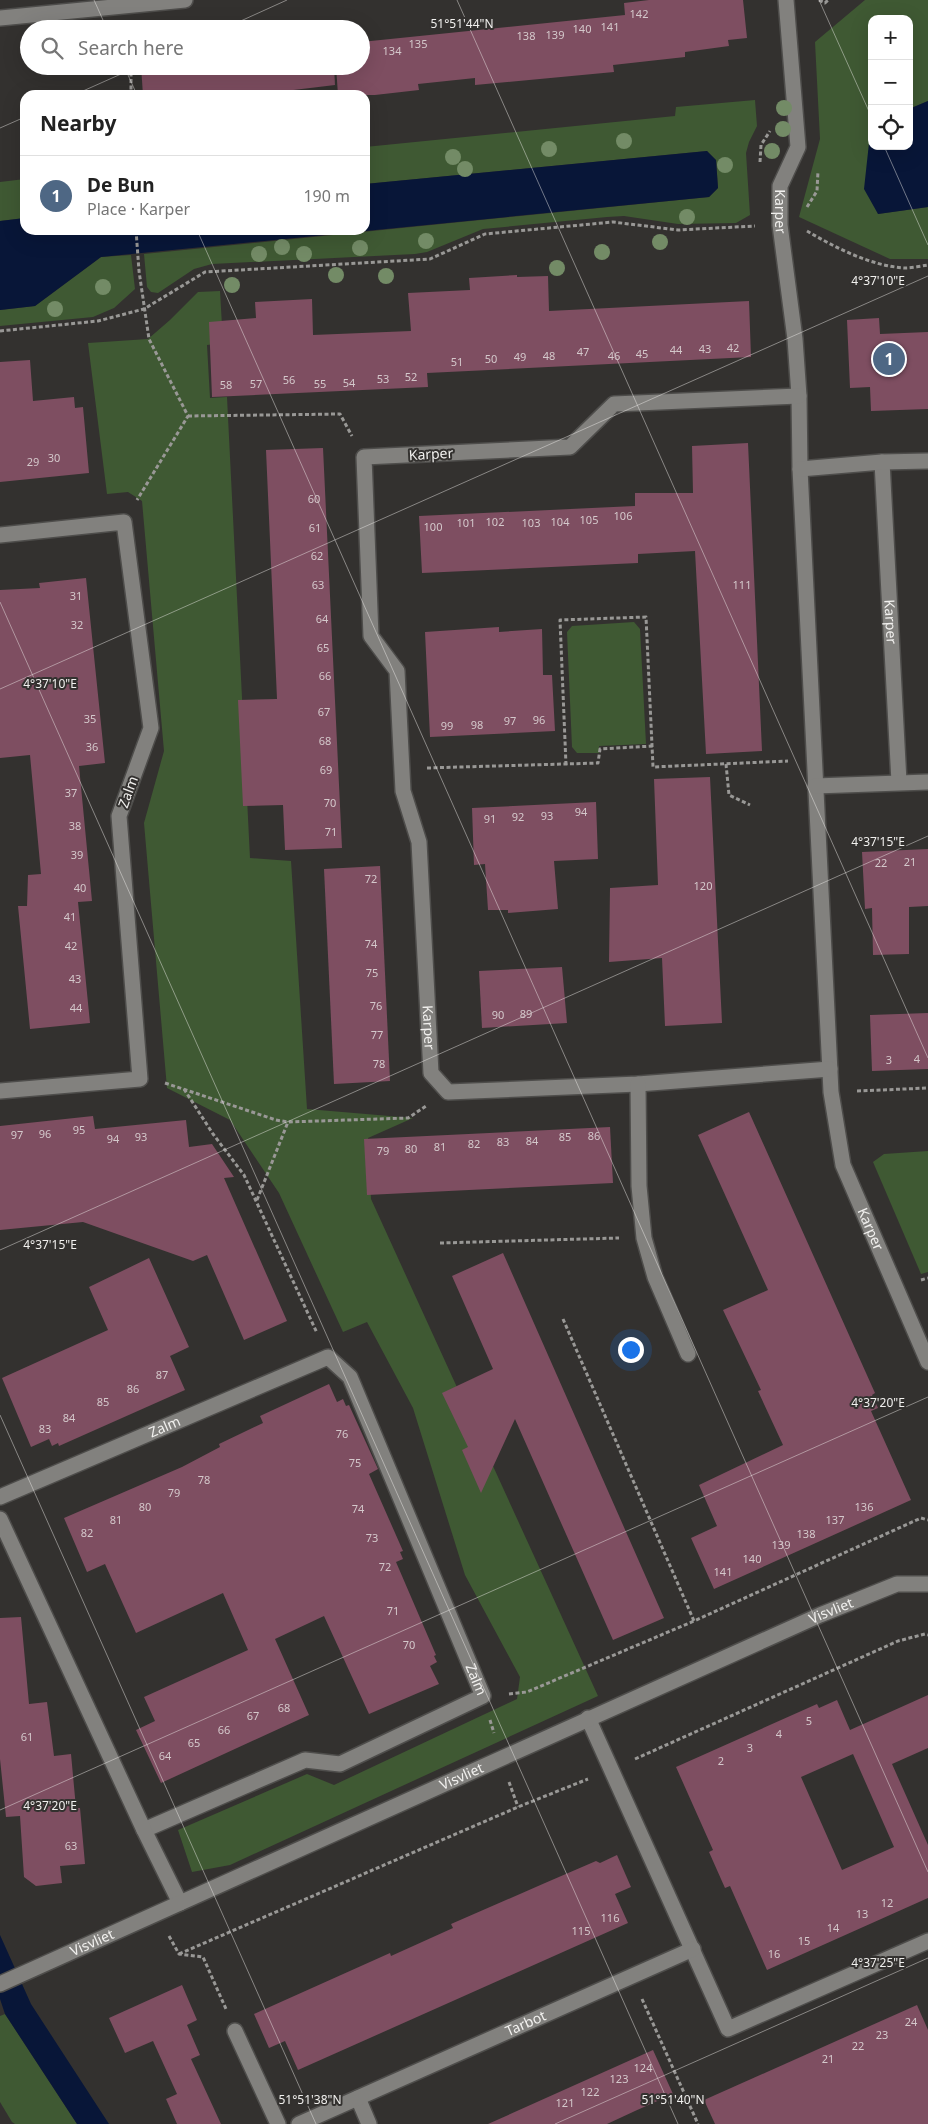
<!DOCTYPE html>
<html lang="en">
<head>
<meta charset="utf-8">
<style>
  :root { --surface:#fff; --page:#f2f2f2; --text:#222; --muted:#767676; --line:#e0e0e0; --accent:#4e6784 }
  body { margin:0; font-family:"Noto Sans",sans-serif; background:var(--page); color:var(--text) }
  .controls { position:absolute; right:15px; top:15px; display:grid; overflow:hidden; border-radius:10px; box-shadow:0 5px 20px #0002 }
  .controls button { width:45px; height:45px; display:grid; place-items:center; padding:0; border:0; border-bottom:1px solid var(--line); background:var(--surface); color:var(--text); font:25px sans-serif }
  .you { position:absolute; left:630px; top:1349px; width:18px; height:18px; margin:-12px; border:4px solid #fff; border-radius:50%; background:#1a73e8; box-shadow:0 0 0 8px #1a73e833 }
  .badge { display:grid; place-items:center; width:32px; height:32px; border-radius:50%; background:var(--accent); color:#fff; font-size:16px; font-weight:700 }
  .pin { position:absolute; translate:-50% -50%; border:2px solid #fff; box-shadow:0 1px 5px #0006 }
  .list { margin:0; padding:0; list-style:none }
  h2 { display:flex; justify-content:space-between; align-items:center; height:65px; margin:0; padding:0 20px; font-size:21px }
  h2 small { font-size:16px; font-weight:400; color:var(--muted) }
  .list li { display:grid; grid-template-columns:32px 1fr auto; gap:15px; align-items:center; box-sizing:border-box; height:80px; padding:0 20px; border-top:1px solid var(--line) }
  .list b { display:block; font-size:19px; white-space:nowrap }
  .list p { margin:0; font-size:16px; white-space:nowrap; color:var(--muted) }
  .list em { font-size:16px; font-style:normal; color:var(--muted) }
  .icon { flex:none; width:28px; height:28px; fill:none; stroke:currentColor; stroke-width:2; stroke-linecap:round; stroke-linejoin:round }
  .map { position:relative; flex:none; width:928px; height:2124px; overflow:hidden }
  .search { position:absolute; background:var(--surface); box-shadow:0 5px 20px #0002; left:20px; top:20px; width:350px; height:55px; display:flex; align-items:center; gap:12px; box-sizing:border-box; padding:0 18px; border-radius:28px; color:var(--muted); font-size:19px }
  .panel { position:absolute; background:var(--surface); box-shadow:0 5px 20px #0002; left:20px; top:90px; width:350px; height:145px; border-radius:15px }
  .map>svg:first-child { display:block }
</style>
</head>
<body>
<div class="map">
<svg width="928" height="2124" viewBox="0 0 928 2124">
  <rect width="100%" height="100%" fill="#33312f"/>
  <g fill="#3f5933">
    <path d="M865 0H928V101L909 109V19H872V141L869 143 878 214 928 207V259H890L799 217 820 139 815 42Z"/>
    <path d="M755 100 757 126 749 142 746 153 750 215 736 223 678 224 624 216 607 217 483 229 427 252 415 254 212 264 194 269 158 293 151 292 147 287 144 254 709 197 718 188 716 160 707 151 365 184V147L675 116 676 107Z"/>
    <path d="M25 179V218L0 221V182Z"/>
    <path d="M131 255 135 289 114 308 93 317 0 326V310L35 306 101 257Z"/>
    <path d="M220 291 223 343 207 345 210 398 227 397 250 858 291 861 307 1109 413 1118 368 1138 371 1199 598 1696 230 1865 192 1872 178 1830 307 1774 334 1785 517 1699 520 1677 465 1575 413 1408 367 1322 343 1332 279 1193 230 1120 167 1088 144 823 164 751 142 501 128 492 107 494 88 343 148 339 170 320 198 292Z"/>
    <path d="M634 622 640 629 646 744 599 746V753H577L572 747 567 632 572 626Z"/>
    <path d="M928 1151V1272L921 1274 873 1162 884 1154Z"/>
    <path d="M5 2014 77 2124H15L12 2122 0 2102V2016Z"/>
  </g>
  <g fill="#081638">
    <path d="M928 101V207L878 214 864 189 869 143 872 141V146H909V109Z"/>
    <path d="M707 151 716 160 718 188 709 197 101 257 35 306 0 310V221L25 218V230H365V184Z"/>
    <path d="M0 1935 31 2004 109 2124H77L5 2014 0 1999Z"/>
  </g>
  <g fill="#7e4e61" fill-rule="evenodd">
    <path d="M649 0H743L747 38 728 40 729 46 685 52V57L613 65 614 72 475 85V78L418 84 419 90 375 95H338L336 66H361V42L625 15 624 3Z"/>
    <path d="M141 66H334L335 85 252 95H143Z"/>
    <path d="M517 275V277L548 276 549 311 749 301 751 357 427 373 428 387 212 397 209 322 256 318 255 302 312 299 313 335 411 331 408 293 470 290 469 278Z"/>
    <path d="M879 318 880 334 928 332V409L871 411 870 387 850 388 847 320Z"/>
    <path d="M30 360 33 401 74 397 75 408 83 407 89 473 0 482V362Z"/>
    <path d="M748 443 762 751 706 754 695 551 638 554V563L422 573 419 516 635 506V493H693L692 446Z"/>
    <path d="M323 448 342 848 285 850 283 805 243 806 238 700 277 699 266 450Z"/>
    <path d="M86 578 105 763 79 766 92 901 78 902 90 1023 30 1029 18 906H27L28 875 41 874 30 755 0 758V590L40 588 39 583Z"/>
    <path d="M499 627V632L542 629 543 675H552L555 731 430 737 425 632Z"/>
    <path d="M710 777 722 1023 665 1026 662 958 609 962 610 888 658 885 654 779Z"/>
    <path d="M596 802 598 859 554 861 558 909 508 913V910H488L485 864 474 865 472 808Z"/>
    <path d="M928 849V906L909 907V954L873 955 872 908 865 909 862 852Z"/>
    <path d="M380 866 390 1081 334 1084 324 869Z"/>
    <path d="M562 967 567 1023 482 1028 479 971Z"/>
    <path d="M928 1013V1069L872 1071 870 1015Z"/>
    <path d="M749 1112 875 1393 872 1395 878 1408 871 1411 911 1500 714 1589 691 1538 717 1526 699 1485 783 1445 758 1391 761 1390 723 1310 768 1290 698 1135Z"/>
    <path d="M93 1116 95 1129 186 1120 189 1147 212 1144 234 1177 224 1178 287 1321 244 1340 207 1255 193 1261 83 1222 0 1230V1126Z"/>
    <path d="M610 1127 613 1183 367 1195 364 1139Z"/>
    <path d="M503 1253 664 1618 613 1640 515 1419 481 1493 462 1450 468 1447 442 1393 493 1369 452 1276Z"/>
    <path d="M149 1258 189 1347 170 1356 185 1390 59 1446 58 1443 52 1446 49 1439 31 1447 2 1378 108 1330 89 1287Z"/>
    <path d="M329 1384 337 1402 343 1399 346 1406 349 1405 378 1469 369 1474 403 1551 400 1552 403 1559 396 1562 436 1655 434 1656 437 1662 430 1666 439 1684 369 1714 324 1616 275 1639 309 1715 161 1783 136 1730 155 1721 144 1697 248 1650 223 1593 136 1633 105 1564 87 1572 64 1518 182 1467 220 1447 219 1444 263 1423 260 1416Z"/>
    <path d="M21 1617 29 1704 47 1702 54 1756 71 1754 76 1808H80L85 1864 60 1866 62 1883 36 1886 24 1877 20 1816 6 1817 0 1759V1618Z"/>
    <path d="M928 1695V1748L892 1764 928 1845V1898L767 1970 730 1886 725 1888 709 1852 713 1850 676 1767 817 1704 819 1708 837 1700 850 1730ZM853 1754 894 1847 842 1870 801 1777Z"/>
    <path d="M617 1855 631 1887 615 1894 628 1923 298 2070 285 2041 269 2048 254 2014 390 1953 391 1956 453 1928 451 1924 545 1883 596 1861 600 1863Z"/>
    <path d="M182 1985 197 2020 187 2025 200 2055 191 2059 221 2124H177L166 2099 177 2094 153 2041 125 2053 109 2018Z"/>
    <path d="M917 2005 928 2030V2124H715L704 2100Z"/>
    <path d="M653 2050 673 2094 635 2111 607 2124H488Z"/>
  </g>
  <g fill="none" stroke-linecap="round" stroke-linejoin="round">
    <g stroke="#4e4d4b" stroke-width="18">
      <g id="minor">
        <path id="s1" d="M786 0 798 147 780 186V225L795 339 799 396 800 469 831 1092 843 1165 928 1362"/>
        <path d="M0 18 185 0"/>
        <path id="s2" d="M799 396 614 404 570 447 364 457 371 636 397 671 403 791 419 842 431 1073 448 1092 638 1084 830 1069"/>
        <path id="s3" d="M882 462 899 782"/>
        <path d="M800 469 882 462 928 461"/>
        <path d="M0 535 124 522 151 728 119 816 140 1079 0 1091"/>
        <path d="M815 786 928 782"/>
        <path d="M638 1084 639 1186 644 1238 655 1277 688 1354"/>
        <path id="s4" d="M0 1497 328 1357 350 1377 483 1696 340 1764 305 1760 144 1830"/>
        <path d="M0 1519 144 1830 180 1903"/>
        <path d="M588 1718 728 2029 928 1941"/>
        <path id="s5" d="M0 1984 820 1615 897 1584H928"/>
        <path d="M235 2031 278 2124"/>
        <path d="M358 2098 369 2124"/>
        <path id="s6" d="M299 2124 693 1949"/>
      </g>
    </g>
    <g stroke="#999896" stroke-width="3" stroke-dasharray="4 2.5" stroke-linecap="butt">
      <path d="M819 0 825 3 828 0"/>
      <path d="M131 66V95"/>
      <path d="M760 162 761 145 770 131"/>
      <path d="M807 207 817 191 818 171"/>
      <path d="M136 230 139 271 149 339 188 416 137 500"/>
      <path d="M807 231C836 248 871 266 905 268 912 268 921 266 928 265"/>
      <path d="M0 331 98 321 144 309 205 272 430 259 485 234 613 222 678 230 755 226"/>
      <path d="M188 416 340 414 352 436"/>
      <path d="M726 764 729 795 750 805"/>
      <path d="M566 765 560 620 646 617 653 767 788 761"/>
      <path d="M427 768 598 763 600 749 653 746"/>
      <path d="M165 1083 276 1120 288 1122 408 1118 426 1106"/>
      <path d="M184 1089 213 1134 244 1175 317 1333"/>
      <path d="M857 1091 928 1088"/>
      <path d="M257 1200 288 1122"/>
      <path d="M440 1243 619 1238"/>
      <path d="M921 1280 928 1278"/>
      <path d="M563 1319 694 1621 921 1518 928 1520"/>
      <path d="M509 1694 527 1692 694 1621"/>
      <path d="M490 1720 494 1733"/>
      <path d="M635 1759 898 1641 925 1634 928 1635"/>
      <path d="M509 1782 518 1807"/>
      <path d="M169 1936 179 1954 203 1957 226 2009"/>
      <path d="M179 1954 518 1807 588 1779"/>
      <path d="M642 1999 698 2124"/>
    </g>
    <use href="#minor" stroke="#82817e" stroke-width="15"/>
  </g>
  <g fill="#738b66">
    <circle cx="784" cy="108" r="8"/>
    <circle cx="783" cy="129" r="8"/>
    <circle cx="624" cy="141" r="8"/>
    <circle cx="549" cy="149" r="8"/>
    <circle cx="772" cy="151" r="8"/>
    <circle cx="453" cy="157" r="8"/>
    <circle cx="725" cy="165" r="8"/>
    <circle cx="465" cy="169" r="8"/>
    <circle cx="687" cy="217" r="8"/>
    <circle cx="426" cy="241" r="8"/>
    <circle cx="660" cy="242" r="8"/>
    <circle cx="282" cy="247" r="8"/>
    <circle cx="360" cy="248" r="8"/>
    <circle cx="602" cy="252" r="8"/>
    <circle cx="259" cy="254" r="8"/>
    <circle cx="304" cy="254" r="8"/>
    <circle cx="557" cy="268" r="8"/>
    <circle cx="336" cy="275" r="8"/>
    <circle cx="386" cy="276" r="8"/>
    <circle cx="232" cy="285" r="8"/>
    <circle cx="103" cy="287" r="8"/>
    <circle cx="55" cy="309" r="8"/>
  </g>
  <path fill="none" stroke="#f1f0ee" stroke-width="1" stroke-opacity="0.45" d="M94 0 107 29M457 0 928 1058M819 0 872 118M223 29 287 0M124 66 137 95M74 95 139 66M0 128 25 117M884 146 928 245M197 230 928 1872M0 602 678 2124M0 689 928 276M0 1250 928 836M0 1415 316 2124M0 1810 928 1397M555 2124 928 1958"/>
  <g text-anchor="middle" stroke-width="4" stroke-linejoin="round" paint-order="stroke">
    <g font-size="11" fill="#d4c8cb">
      <text x="639" y="18">142</text>
      <text x="610" y="31">141</text>
      <text x="582" y="33">140</text>
      <text x="555" y="39">139</text>
      <text x="526" y="40">138</text>
      <text x="418" y="48">135</text>
      <text x="392" y="55">134</text>
      <text x="733" y="352">42</text>
      <text x="705" y="353">43</text>
      <text x="676" y="354">44</text>
      <text x="583" y="356">47</text>
      <text x="642" y="358">45</text>
      <text x="549" y="360">48</text>
      <text x="614" y="360">46</text>
      <text x="520" y="361">49</text>
      <text x="491" y="363">50</text>
      <text x="457" y="366">51</text>
      <text x="411" y="381">52</text>
      <text x="383" y="383">53</text>
      <text x="289" y="384">56</text>
      <text x="349" y="387">54</text>
      <text x="256" y="388">57</text>
      <text x="320" y="388">55</text>
      <text x="226" y="389">58</text>
      <text x="54" y="462">30</text>
      <text x="33" y="466">29</text>
      <text x="314" y="503">60</text>
      <text x="623" y="520">106</text>
      <text x="589" y="524">105</text>
      <text x="495" y="526">102</text>
      <text x="560" y="526">104</text>
      <text x="466" y="527">101</text>
      <text x="531" y="527">103</text>
      <text x="433" y="531">100</text>
      <text x="315" y="532">61</text>
      <text x="317" y="560">62</text>
      <text x="318" y="589">63</text>
      <text x="742" y="589">111</text>
      <text x="76" y="600">31</text>
      <text x="322" y="623">64</text>
      <text x="77" y="629">32</text>
      <text x="323" y="652">65</text>
      <text x="325" y="680">66</text>
      <text x="324" y="716">67</text>
      <text x="90" y="723">35</text>
      <text x="539" y="724">96</text>
      <text x="510" y="725">97</text>
      <text x="477" y="729">98</text>
      <text x="447" y="730">99</text>
      <text x="325" y="745">68</text>
      <text x="92" y="751">36</text>
      <text x="326" y="774">69</text>
      <text x="71" y="797">37</text>
      <text x="330" y="807">70</text>
      <text x="581" y="816">94</text>
      <text x="547" y="820">93</text>
      <text x="518" y="821">92</text>
      <text x="490" y="823">91</text>
      <text x="75" y="830">38</text>
      <text x="331" y="836">71</text>
      <text x="77" y="859">39</text>
      <text x="910" y="866">21</text>
      <text x="881" y="867">22</text>
      <text x="371" y="883">72</text>
      <text x="703" y="890">120</text>
      <text x="80" y="892">40</text>
      <text x="70" y="921">41</text>
      <text x="371" y="948">74</text>
      <text x="71" y="950">42</text>
      <text x="372" y="977">75</text>
      <text x="75" y="983">43</text>
      <text x="376" y="1010">76</text>
      <text x="76" y="1012">44</text>
      <text x="526" y="1018">89</text>
      <text x="498" y="1019">90</text>
      <text x="377" y="1039">77</text>
      <text x="917" y="1063">4</text>
      <text x="889" y="1064">3</text>
      <text x="379" y="1068">78</text>
      <text x="79" y="1134">95</text>
      <text x="45" y="1138">96</text>
      <text x="17" y="1139">97</text>
      <text x="594" y="1140">86</text>
      <text x="141" y="1141">93</text>
      <text x="565" y="1141">85</text>
      <text x="113" y="1143">94</text>
      <text x="532" y="1145">84</text>
      <text x="503" y="1146">83</text>
      <text x="474" y="1148">82</text>
      <text x="440" y="1151">81</text>
      <text x="411" y="1153">80</text>
      <text x="383" y="1155">79</text>
      <text x="162" y="1379">87</text>
      <text x="133" y="1393">86</text>
      <text x="103" y="1406">85</text>
      <text x="69" y="1422">84</text>
      <text x="45" y="1433">83</text>
      <text x="342" y="1438">76</text>
      <text x="355" y="1467">75</text>
      <text x="204" y="1484">78</text>
      <text x="174" y="1497">79</text>
      <text x="145" y="1511">80</text>
      <text x="864" y="1511">136</text>
      <text x="358" y="1513">74</text>
      <text x="116" y="1524">81</text>
      <text x="835" y="1524">137</text>
      <text x="87" y="1537">82</text>
      <text x="806" y="1538">138</text>
      <text x="372" y="1542">73</text>
      <text x="781" y="1549">139</text>
      <text x="752" y="1563">140</text>
      <text x="385" y="1571">72</text>
      <text x="723" y="1576">141</text>
      <text x="393" y="1615">71</text>
      <text x="409" y="1649">70</text>
      <text x="284" y="1712">68</text>
      <text x="253" y="1720">67</text>
      <text x="809" y="1725">5</text>
      <text x="224" y="1734">66</text>
      <text x="779" y="1738">4</text>
      <text x="27" y="1741">61</text>
      <text x="194" y="1747">65</text>
      <text x="750" y="1752">3</text>
      <text x="165" y="1760">64</text>
      <text x="721" y="1765">2</text>
      <text x="71" y="1850">63</text>
      <text x="887" y="1907">12</text>
      <text x="862" y="1918">13</text>
      <text x="610" y="1922">116</text>
      <text x="833" y="1932">14</text>
      <text x="581" y="1935">115</text>
      <text x="804" y="1945">15</text>
      <text x="774" y="1958">16</text>
      <text x="911" y="2026">24</text>
      <text x="882" y="2039">23</text>
      <text x="858" y="2050">22</text>
      <text x="828" y="2063">21</text>
      <text x="643" y="2072">124</text>
      <text x="619" y="2083">123</text>
      <text x="590" y="2096">122</text>
      <text x="565" y="2107">121</text>
    </g>
    <g font-size="14" fill="#f1f0ee" stroke="#33312f">
      <text dy="5" stroke="none"><textPath href="#s1" startOffset="216">Karper</textPath></text>
      <text transform="translate(431 454) rotate(-3)" y="5">Karper</text>
      <text dy="5" stroke="none"><textPath href="#s3" startOffset="160">Karper</textPath></text>
      <text transform="translate(128 792) rotate(-70)" y="5">Zalm</text>
      <text dy="5" stroke="none"><textPath href="#s2" startOffset="1035">Karper</textPath></text>
      <text dy="5" stroke="none"><textPath href="#s1" startOffset="1242">Karper</textPath></text>
      <text dy="5" stroke="none"><textPath href="#s4" startOffset="179">Zalm</textPath></text>
      <text dy="5" stroke="none"><textPath href="#s5" startOffset="911">Visvliet</textPath></text>
      <text dy="5" stroke="none"><textPath href="#s4" startOffset="714">Zalm</textPath></text>
      <text dy="5" stroke="none"><textPath href="#s5" startOffset="506">Visvliet</textPath></text>
      <text dy="5" stroke="none"><textPath href="#s5" startOffset="101">Visvliet</textPath></text>
      <text dy="5" stroke="none"><textPath href="#s6" startOffset="248">Tarbot</textPath></text>
    </g>
  </g>
  <g font-size="12" text-anchor="middle" fill="#f1f0ee" stroke="#33312f" stroke-width="4" stroke-linejoin="round" paint-order="stroke">
    <text x="462" y="28">51°51'44"N</text>
    <text x="878" y="285">4°37'10"E</text>
    <text x="50" y="688">4°37'10"E</text>
    <text x="878" y="846">4°37'15"E</text>
    <text x="50" y="1249">4°37'15"E</text>
    <text x="878" y="1407">4°37'20"E</text>
    <text x="50" y="1810">4°37'20"E</text>
    <text x="878" y="1967">4°37'25"E</text>
    <text x="310" y="2104">51°51'38"N</text>
    <text x="673" y="2104">51°51'40"N</text>
  </g>
</svg>
<div class="controls">
<button>+</button>
<button>−</button>
<button><svg class="icon" aria-label="locate" viewBox="0 0 24 24"><circle cx="12" cy="12" r="6"/><path d="M12 2v4M12 18v4M2 12h4M18 12h4"/></svg></button>
</div>
<div class="you"></div>
<div class="pin badge" style="left:889px;top:359px">1</div>
<div class="search"><svg class="icon" aria-label="search" viewBox="0 0 24 24"><circle cx="10" cy="10" r="6"/><path d="M15 15l6 6"/></svg>Search here</div>
<section class="panel">
<h2>Nearby<small></small></h2>
<ul class="list">
<li><span class="badge">1</span><div><b>De Bun</b><p>Place · Karper</p></div><em>190 m</em></li>
</ul>
</section>
</div>
</body>
</html>
